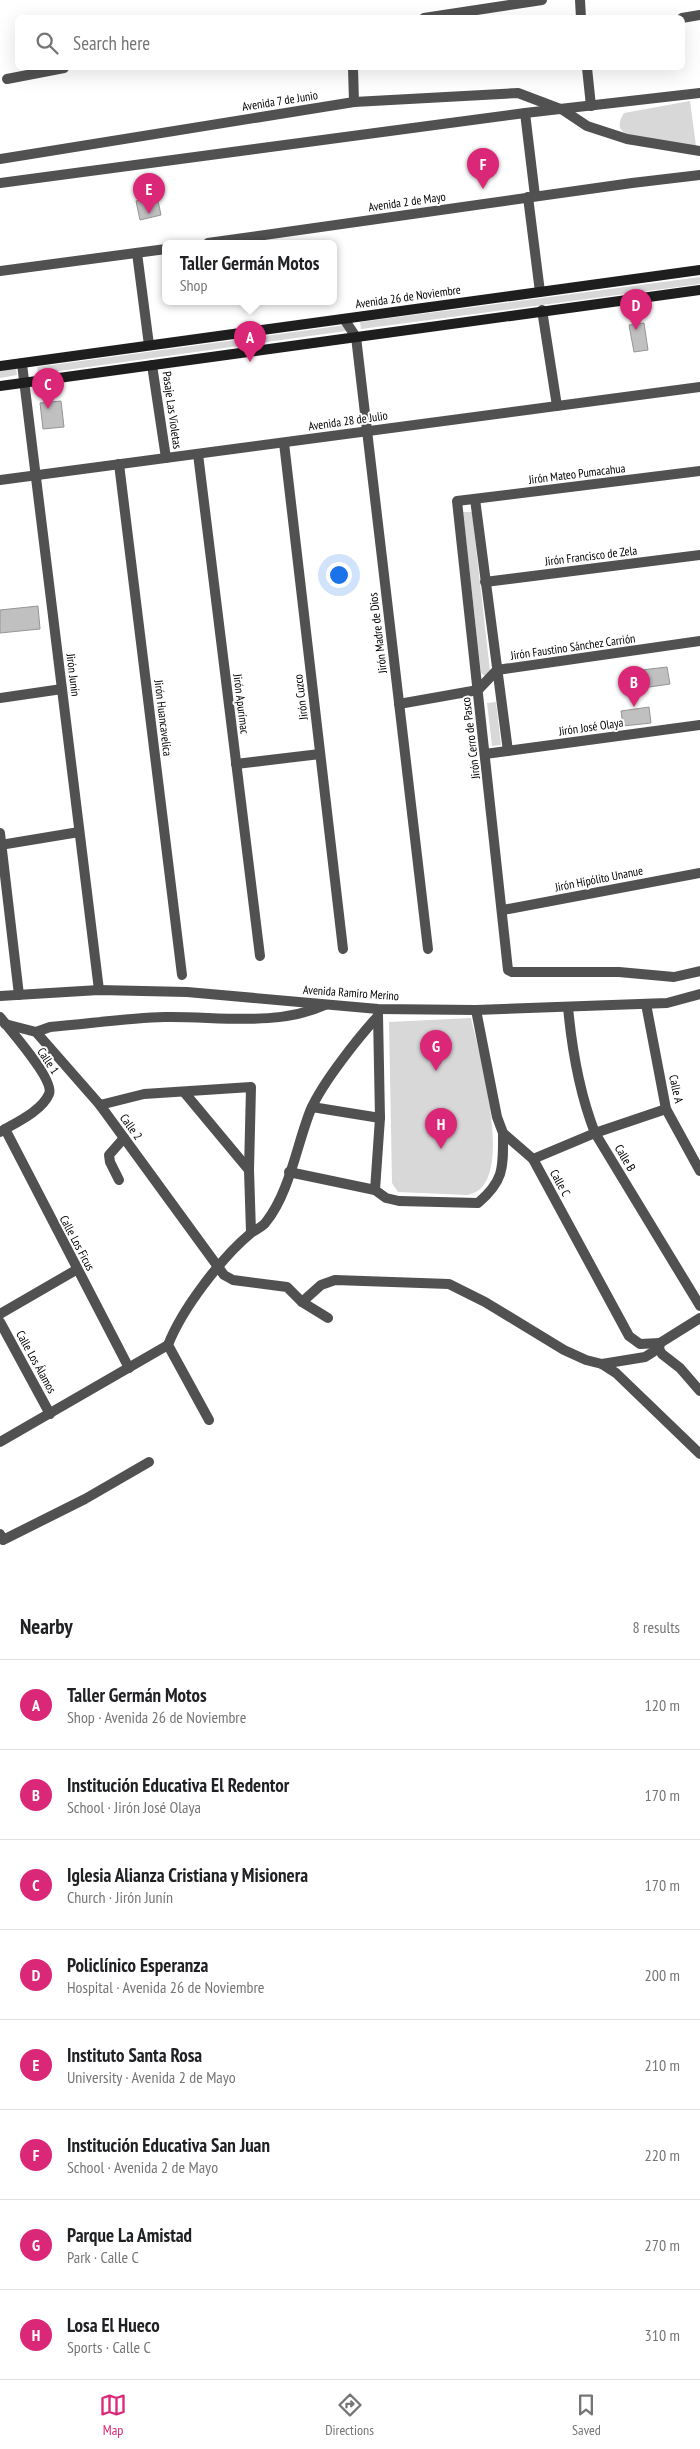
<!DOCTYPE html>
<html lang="en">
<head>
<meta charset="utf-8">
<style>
  :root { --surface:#fff; --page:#f2f2f2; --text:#202124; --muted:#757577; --line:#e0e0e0; --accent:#db2777 }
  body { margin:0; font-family:"PT Sans Narrow",sans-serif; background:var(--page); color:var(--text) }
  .you { position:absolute; left:338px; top:574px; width:18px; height:18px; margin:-12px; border:4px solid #fff; border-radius:50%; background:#1a73e8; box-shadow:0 0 0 8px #1a73e833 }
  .badge { display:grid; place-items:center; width:32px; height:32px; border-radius:50%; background:var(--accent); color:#fff; font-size:16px; font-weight:700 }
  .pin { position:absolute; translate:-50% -41px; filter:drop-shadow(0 1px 2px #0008) }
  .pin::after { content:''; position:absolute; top:26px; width:18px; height:15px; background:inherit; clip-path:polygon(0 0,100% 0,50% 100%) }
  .popup { position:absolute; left:162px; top:240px; width:175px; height:65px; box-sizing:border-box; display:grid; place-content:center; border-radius:8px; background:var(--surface); filter:drop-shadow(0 1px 4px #0005); font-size:16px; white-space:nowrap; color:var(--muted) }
  .popup b { font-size:19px; color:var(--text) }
  .popup::after { content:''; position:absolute; left:50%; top:100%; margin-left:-10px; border:10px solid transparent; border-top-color:var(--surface) }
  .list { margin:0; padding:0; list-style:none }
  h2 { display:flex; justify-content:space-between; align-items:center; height:65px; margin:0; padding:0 20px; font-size:21px }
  h2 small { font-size:16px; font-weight:400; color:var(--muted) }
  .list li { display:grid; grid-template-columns:32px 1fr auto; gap:15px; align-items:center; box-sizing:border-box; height:90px; padding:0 20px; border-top:1px solid var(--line) }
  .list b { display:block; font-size:19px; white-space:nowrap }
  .list p { margin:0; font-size:16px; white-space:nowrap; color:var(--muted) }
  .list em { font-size:16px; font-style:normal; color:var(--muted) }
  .icon { flex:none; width:28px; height:28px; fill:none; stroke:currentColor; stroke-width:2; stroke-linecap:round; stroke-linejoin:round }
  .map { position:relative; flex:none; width:700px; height:1594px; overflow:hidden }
  .search { position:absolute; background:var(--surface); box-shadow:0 5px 20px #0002; left:15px; right:15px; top:15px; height:55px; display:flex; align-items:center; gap:12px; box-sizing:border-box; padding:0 18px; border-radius:8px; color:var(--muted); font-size:19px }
  .sheet { height:785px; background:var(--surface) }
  nav { display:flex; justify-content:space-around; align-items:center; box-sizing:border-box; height:70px; border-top:1px solid var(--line); background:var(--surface); font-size:14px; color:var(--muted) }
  nav a { display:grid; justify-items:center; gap:2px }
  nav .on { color:var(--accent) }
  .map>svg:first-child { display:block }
</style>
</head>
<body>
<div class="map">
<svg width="700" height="1594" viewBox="0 0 700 1594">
  <rect width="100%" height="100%" fill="#fff"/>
  <g fill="#d8d8d8">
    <path d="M690 101 696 146 630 135C618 131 617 124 624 113Z"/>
    <path d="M700 277V284L361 329 360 322Z"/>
    <path d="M345 325 346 331 38 374 37 367Z"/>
    <path d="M16 368 17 375 0 378V370Z"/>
    <path d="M463 512H472L490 671 486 677 481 673Z"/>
    <path d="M496 702 501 745 492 746 487 703Z"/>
    <path d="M471 1018C478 1050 519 1188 467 1195L398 1192 392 1183 389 1022Z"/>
  </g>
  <g fill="#c0c0c0" stroke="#959595">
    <path d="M157 196 161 215 140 220 136 201Z"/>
    <path d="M644 323 648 350 634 352 629 325Z"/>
    <path d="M61 401 64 427 43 429 40 403Z"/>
    <path d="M38 606 40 629 0 633V610Z"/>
    <path d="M667 667 670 684 636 689 633 671Z"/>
    <path d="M649 707 651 723 623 726 621 711Z"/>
    <path d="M439 1051 447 1052 440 1064 434 1054Z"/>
  </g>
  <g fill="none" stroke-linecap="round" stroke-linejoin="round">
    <g stroke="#515151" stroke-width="10">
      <path d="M580 0 581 18"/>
      <path d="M424 18 542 0"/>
      <path d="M682 18 700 15"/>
      <path d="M353 68 354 102"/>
      <path d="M587 68 591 106"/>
      <path d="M7 79 64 68"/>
      <path d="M525 113 535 196"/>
      <path d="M0 159 354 102 518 93 563 110 587 126 627 139 700 151"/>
      <path d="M0 183 525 113 700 93"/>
      <path d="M528 197 540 292"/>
      <path d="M208 243 632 183 700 175"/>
      <path d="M137 253 149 345"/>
      <path d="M0 271 166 249"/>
      <path d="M542 310 557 406"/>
      <path d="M344 319 356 337 428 949"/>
      <path d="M22 364 99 990"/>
      <path d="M152 365 166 458"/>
      <path d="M284 443 343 949"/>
      <path d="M198 454 260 956"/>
      <path d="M119 464 182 975"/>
      <path d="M700 471 457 501 508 970 512 972H619L674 977 700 971"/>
      <path d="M0 480 700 387"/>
      <path d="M475 499 508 751"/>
      <path d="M485 582 700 555"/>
      <path d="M0 698 62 689"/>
      <path d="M399 704 478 690 497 670 700 641"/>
      <path d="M485 754 700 725"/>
      <path d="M236 764 320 754"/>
      <path d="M0 833 19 995"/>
      <path d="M0 845 79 832"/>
      <path d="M503 910 700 873"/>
      <path d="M646 1004 666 1109 700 1171"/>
      <path d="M568 1007C572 1051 579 1092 595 1133L700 1306"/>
      <path d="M476 1010 497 1117 503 1133 533 1159 629 1336 640 1344 660 1343 659 1349 662 1354 680 1368 700 1391"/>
      <path d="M378 1015 380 1118 375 1190 386 1198 399 1201 478 1203C505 1180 503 1167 503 1133"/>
      <path d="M0 1017C10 1030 55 1080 49 1094 42 1111 15 1123 0 1132"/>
      <path d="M5 1024 36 1032 100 1105 224 1275 233 1280 287 1287 302 1302 328 1318"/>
      <path d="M36 1032 50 1027C88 1024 127 1018 165 1017 218 1016 276 1027 325 1005"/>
      <path d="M184 1092 249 1170"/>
      <path d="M100 1105 144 1094 251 1087 249 1170 251 1232"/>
      <path d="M312 1107 380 1118"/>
      <path d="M5 1129 129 1368"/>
      <path d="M533 1159 595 1133 666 1109"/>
      <path d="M289 1172 375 1190"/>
      <path d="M119 1180 110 1162 109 1155 124 1138"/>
      <path d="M302 1302 321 1285 335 1280 449 1284 485 1302 564 1350 586 1360 602 1364 645 1357 653 1352 660 1343 700 1318"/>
      <path d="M0 1314 76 1270"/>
      <path d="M0 1322 50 1414"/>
      <path d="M602 1364 616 1373 700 1454"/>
      <path d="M209 1420 168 1345C182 1309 221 1258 251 1233 256 1229 263 1227 266 1222 290 1192 297 1143 311 1109 323 1082 358 1038 378 1016"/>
      <path d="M0 1442 168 1345"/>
      <path d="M0 1534 3 1540 85 1499 149 1462"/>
    </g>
    <path stroke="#515151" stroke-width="10" d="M0 996 99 990 187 992 378 1009 476 1010 667 1003 700 994"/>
    <g stroke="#1e1e1e" stroke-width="10">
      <path d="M0 366 700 270"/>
      <path d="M0 386 700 290"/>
    </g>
  </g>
  <g text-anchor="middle" stroke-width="4" stroke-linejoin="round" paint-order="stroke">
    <g font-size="12" fill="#000" stroke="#fff">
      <text transform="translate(280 101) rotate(-9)" y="4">Avenida 7 de Junio</text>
      <text transform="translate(407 202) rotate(-8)" y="4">Avenida 2 de Mayo</text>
      <text transform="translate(408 297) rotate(-8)" y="4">Avenida 26 de Noviembre</text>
      <text transform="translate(172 410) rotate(82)" y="4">Pasaje Las Violetas</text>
      <text transform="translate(348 421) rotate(-8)" y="4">Avenida 28 de Julio</text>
      <text transform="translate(577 474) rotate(-7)" y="4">Jirón Mateo Pumacahua</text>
      <text transform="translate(591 556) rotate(-7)" y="4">Jirón Francisco de Zela</text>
      <text transform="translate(378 633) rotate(-97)" y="4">Jirón Madre de Dios</text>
      <text transform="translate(573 647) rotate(-8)" y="4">Jirón Faustino Sánchez Carrión</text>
      <text transform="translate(73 675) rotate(83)" y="4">Jirón Junín</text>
      <text transform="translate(301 697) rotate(-97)" y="4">Jirón Cuzco</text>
      <text transform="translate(241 704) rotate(83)" y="4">Jirón Apurímac</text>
      <text transform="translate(163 718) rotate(83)" y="4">Jirón Huancavelica</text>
      <text transform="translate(591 727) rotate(-8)" y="4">Jirón José Olaya</text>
      <text transform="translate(471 738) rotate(-97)" y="4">Jirón Cerro de Pasco</text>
      <text transform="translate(599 879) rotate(-11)" y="4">Jirón Hipólito Unanue</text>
      <text transform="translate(351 993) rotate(4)" y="4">Avenida Ramiro Merino</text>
      <text transform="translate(48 1061) rotate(56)" y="4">Calle 1</text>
      <text transform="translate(676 1089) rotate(78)" y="4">Calle A</text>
      <text transform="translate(131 1127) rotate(54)" y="4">Calle 2</text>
      <text transform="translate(625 1158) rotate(59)" y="4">Calle B</text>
      <text transform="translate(560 1183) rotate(61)" y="4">Calle C</text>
      <text transform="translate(77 1243) rotate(62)" y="4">Calle Los Ficus</text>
      <text transform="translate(36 1362) rotate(61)" y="4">Calle Los Álamos</text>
    </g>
  </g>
</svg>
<div class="you"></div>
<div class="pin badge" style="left:250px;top:362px">A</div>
<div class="popup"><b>Taller Germán Motos</b>Shop</div>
<div class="pin badge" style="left:634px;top:707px">B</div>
<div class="pin badge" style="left:48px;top:409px">C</div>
<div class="pin badge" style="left:636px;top:330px">D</div>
<div class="pin badge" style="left:149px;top:214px">E</div>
<div class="pin badge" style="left:483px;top:189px">F</div>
<div class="pin badge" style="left:436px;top:1071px">G</div>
<div class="pin badge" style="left:441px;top:1149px">H</div>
<div class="search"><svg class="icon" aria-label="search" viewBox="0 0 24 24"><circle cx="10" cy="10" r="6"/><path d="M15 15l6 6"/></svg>Search here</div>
</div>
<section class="sheet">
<h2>Nearby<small>8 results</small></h2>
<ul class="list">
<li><span class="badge">A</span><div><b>Taller Germán Motos</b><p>Shop · Avenida 26 de Noviembre</p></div><em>120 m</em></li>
<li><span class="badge">B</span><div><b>Institución Educativa El Redentor</b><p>School · Jirón José Olaya</p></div><em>170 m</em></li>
<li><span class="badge">C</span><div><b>Iglesia Alianza Cristiana y Misionera</b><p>Church · Jirón Junín</p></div><em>170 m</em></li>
<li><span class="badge">D</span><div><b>Policlínico Esperanza</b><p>Hospital · Avenida 26 de Noviembre</p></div><em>200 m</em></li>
<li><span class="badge">E</span><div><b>Instituto Santa Rosa</b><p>University · Avenida 2 de Mayo</p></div><em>210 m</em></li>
<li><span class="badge">F</span><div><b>Institución Educativa San Juan</b><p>School · Avenida 2 de Mayo</p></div><em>220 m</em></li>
<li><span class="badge">G</span><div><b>Parque La Amistad</b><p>Park · Calle C</p></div><em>270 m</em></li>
<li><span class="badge">H</span><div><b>Losa El Hueco</b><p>Sports · Calle C</p></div><em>310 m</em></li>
</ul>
</section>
<nav>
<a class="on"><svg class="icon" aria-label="map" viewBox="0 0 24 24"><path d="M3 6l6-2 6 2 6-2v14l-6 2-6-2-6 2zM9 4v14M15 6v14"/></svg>Map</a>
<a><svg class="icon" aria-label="directions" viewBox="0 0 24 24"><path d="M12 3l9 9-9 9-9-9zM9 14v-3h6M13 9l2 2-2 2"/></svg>Directions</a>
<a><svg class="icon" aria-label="saved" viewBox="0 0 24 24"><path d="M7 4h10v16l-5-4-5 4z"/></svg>Saved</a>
</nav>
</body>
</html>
